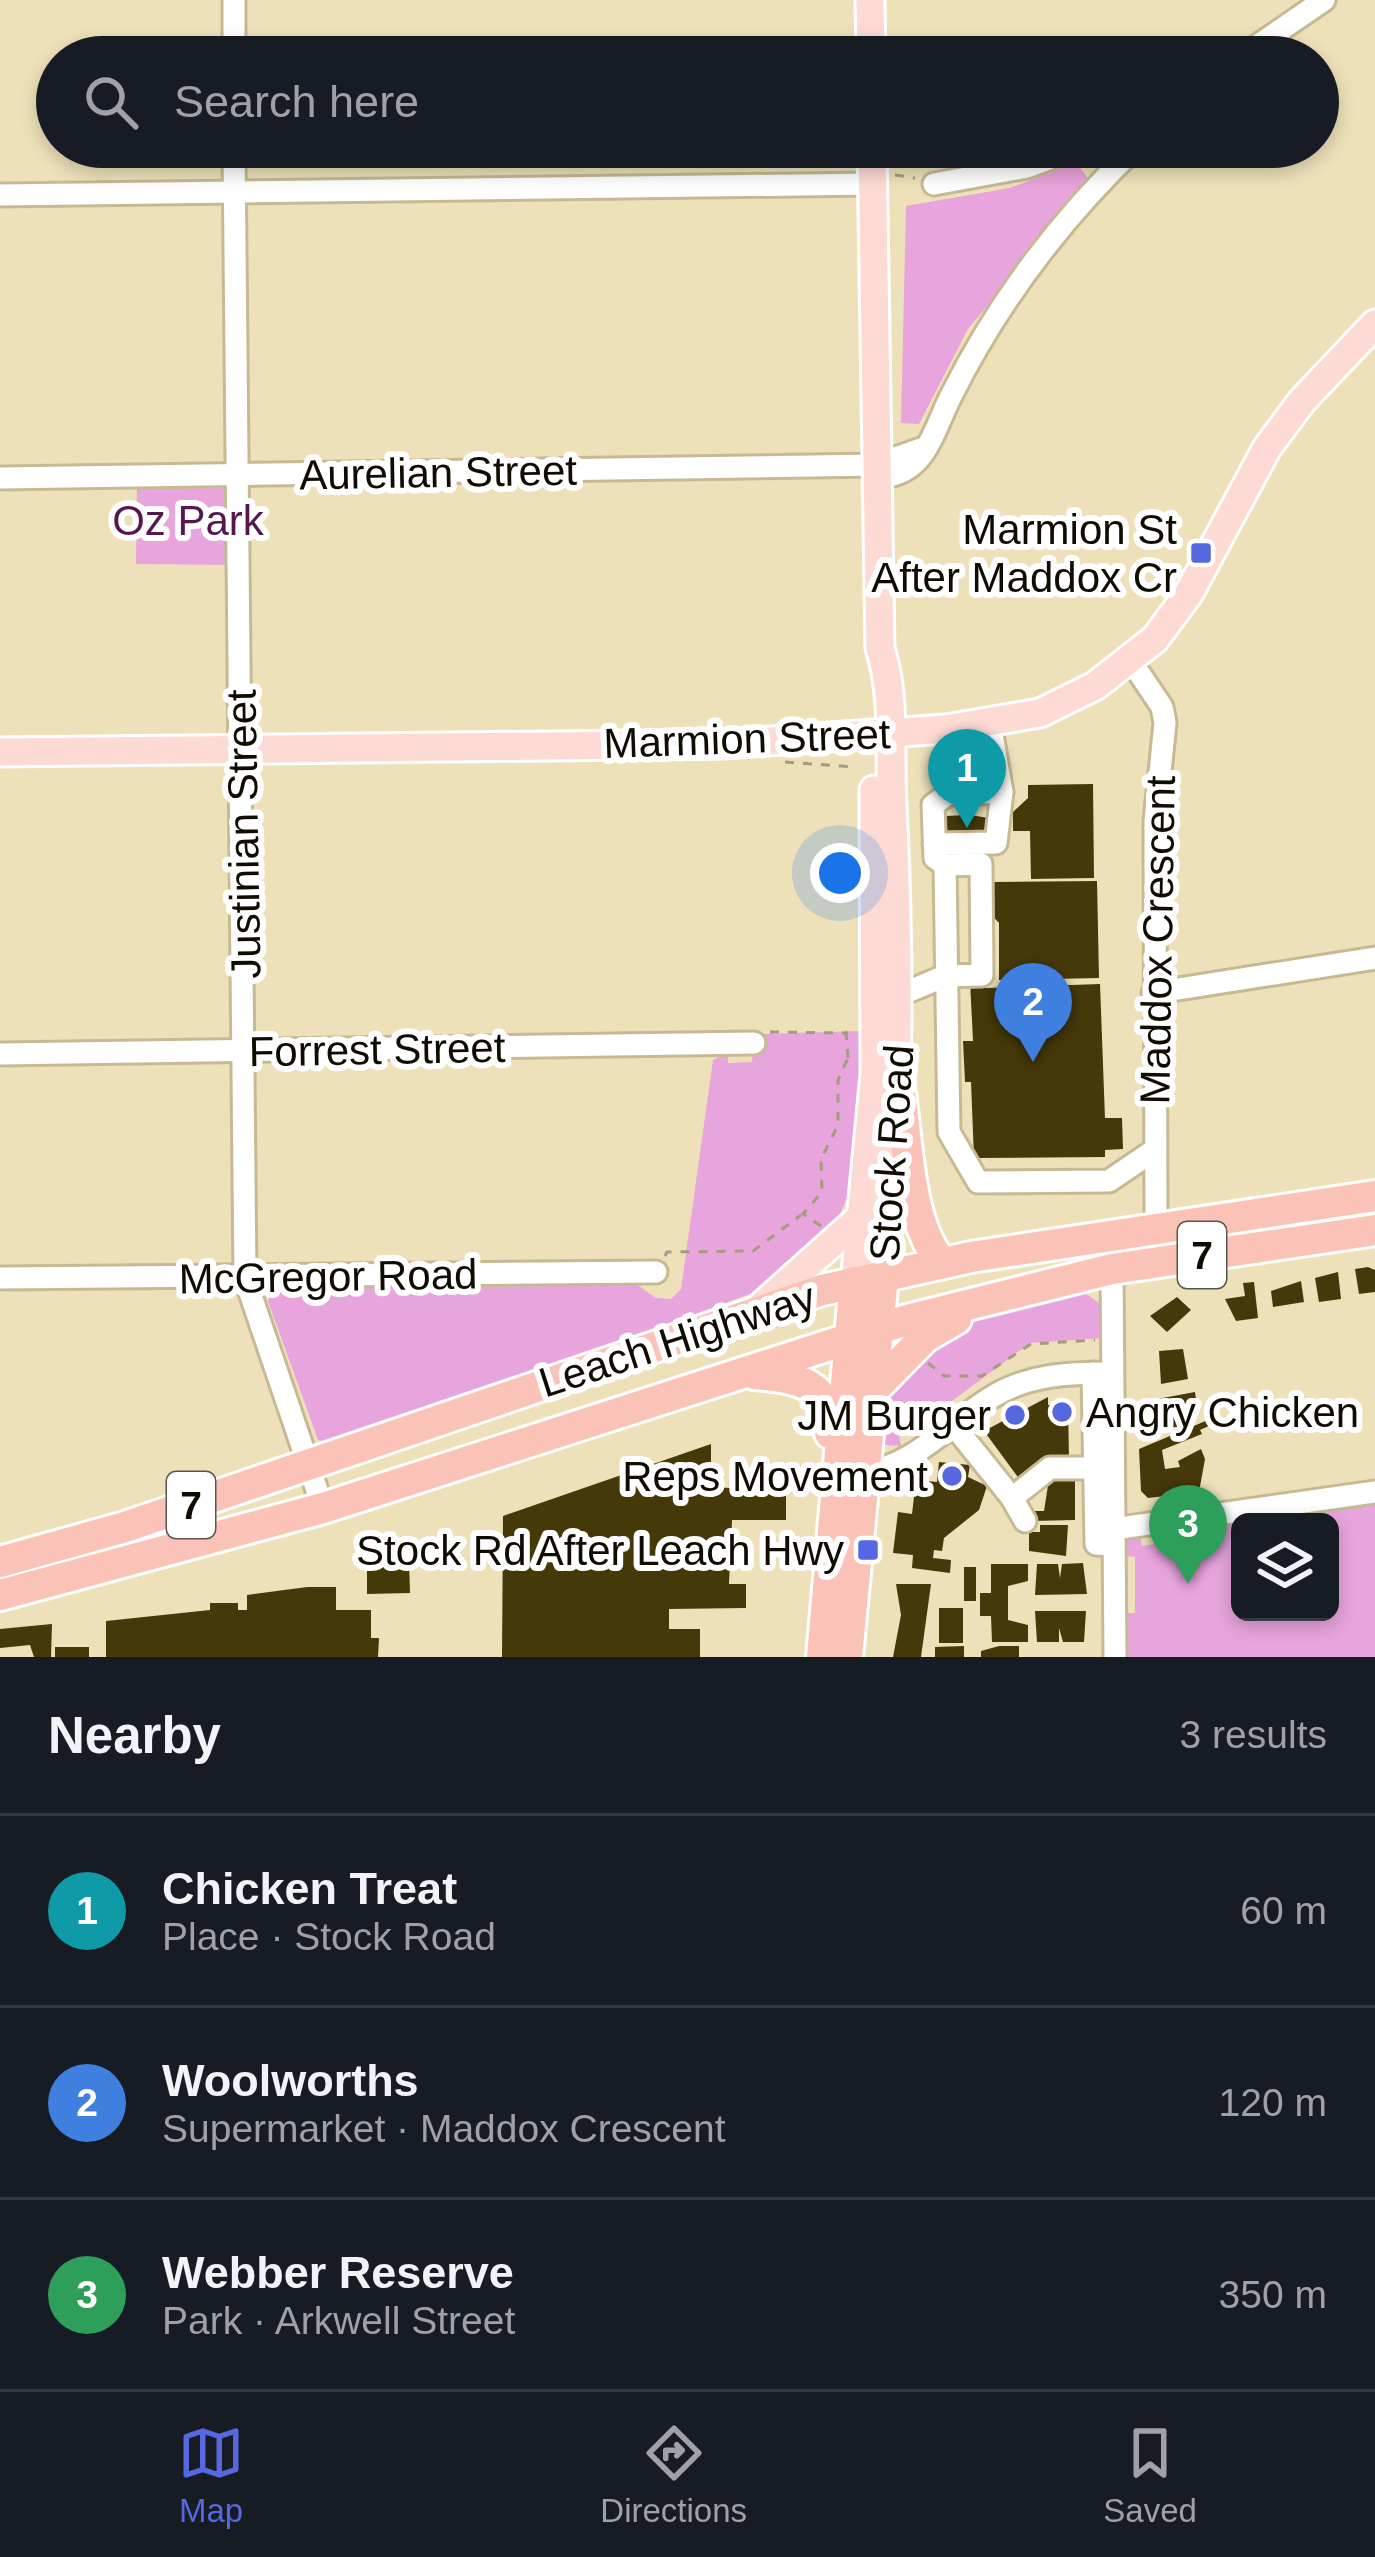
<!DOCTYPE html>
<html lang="en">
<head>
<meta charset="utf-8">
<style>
  :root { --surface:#171b24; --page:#242831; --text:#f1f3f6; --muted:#9ea1a6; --line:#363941; --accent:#5668df }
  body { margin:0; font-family:Arial,sans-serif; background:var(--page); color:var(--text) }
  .controls { position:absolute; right:36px; bottom:36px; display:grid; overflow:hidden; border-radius:18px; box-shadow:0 6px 18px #0003 }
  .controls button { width:108px; height:108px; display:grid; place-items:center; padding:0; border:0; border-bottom:3px solid var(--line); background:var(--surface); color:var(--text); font:60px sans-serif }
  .you { position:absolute; left:840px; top:873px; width:42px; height:42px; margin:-30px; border:9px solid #fff; border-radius:50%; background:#1a73e8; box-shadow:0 0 0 18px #1a73e833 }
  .badge { display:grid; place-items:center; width:78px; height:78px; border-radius:50%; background:var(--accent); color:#fff; font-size:39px; font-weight:700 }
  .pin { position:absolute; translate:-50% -99px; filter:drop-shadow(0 3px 6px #0008) }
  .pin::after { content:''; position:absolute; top:63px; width:42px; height:36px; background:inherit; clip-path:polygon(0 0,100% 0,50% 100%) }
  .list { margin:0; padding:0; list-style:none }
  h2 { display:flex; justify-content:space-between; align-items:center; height:156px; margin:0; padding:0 48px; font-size:51px }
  h2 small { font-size:39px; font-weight:400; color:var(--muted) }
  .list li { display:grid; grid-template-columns:78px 1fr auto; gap:36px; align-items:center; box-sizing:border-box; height:192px; padding:0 48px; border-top:3px solid var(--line) }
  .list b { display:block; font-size:45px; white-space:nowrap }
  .list p { margin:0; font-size:39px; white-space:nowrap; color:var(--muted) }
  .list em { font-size:39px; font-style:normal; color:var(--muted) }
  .icon { flex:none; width:66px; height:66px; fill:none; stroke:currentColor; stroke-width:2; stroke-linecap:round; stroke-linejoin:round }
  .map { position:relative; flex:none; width:1375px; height:1657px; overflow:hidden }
  .search { position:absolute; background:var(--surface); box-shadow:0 6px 18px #0003; left:36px; right:36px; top:36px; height:132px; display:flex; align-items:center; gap:30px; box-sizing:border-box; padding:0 42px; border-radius:66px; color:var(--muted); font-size:45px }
  .sheet { height:732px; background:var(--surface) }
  nav { display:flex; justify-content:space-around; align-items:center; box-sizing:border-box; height:168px; border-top:3px solid var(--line); background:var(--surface); font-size:33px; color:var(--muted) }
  nav a { display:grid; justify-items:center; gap:6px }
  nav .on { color:var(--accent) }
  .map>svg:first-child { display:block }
</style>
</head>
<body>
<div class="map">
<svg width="1375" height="1657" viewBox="0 0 1375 1657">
  <rect width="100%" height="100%" fill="#eee1ba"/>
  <g fill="#e8a4dc" fill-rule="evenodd">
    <path d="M1076 163 1091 182 968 329 919 424 901 423 906 206 1010 188Z"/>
    <path d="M234 475 240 565 136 564 137 476Z"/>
    <path d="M862 1031C855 1159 878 1225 750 1294L337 1445 318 1440 268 1301 271 1286 636 1284 656 1298 671 1299 681 1289 713 1060 728 1052V1063L752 1062 753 1051 760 1050 759 1034Z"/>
    <path d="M1082 1291 1102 1305V1338L1030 1343 917 1427 899 1434 901 1446 886 1445 880 1437C879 1387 928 1336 973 1318 1007 1305 1047 1300 1082 1291Z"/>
    <path d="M1375 1499V1657H1123L1122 1613H1135V1557L1121 1556 1128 1539 1140 1535 1142 1546 1188 1539V1527ZM1240 1522H1330V1612H1240Z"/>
  </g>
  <g fill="#463909">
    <path d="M1093 784 1094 878 1031 879 1030 831H1013V812L1028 798V785Z"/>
    <path d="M970 815 989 818 990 838 945 839V816Z"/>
    <path d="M1097 881 1099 978 999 980V923L986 909 994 902 993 882Z"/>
    <path d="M970 981H987L986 988 1100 984 1105 1118H1122L1123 1149 1105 1150V1157L974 1158 971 1082H965L963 1041H973Z"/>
    <path d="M1368 1267 1375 1270V1292L1359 1294 1355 1269Z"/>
    <path d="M1338 1272 1341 1299 1319 1302 1315 1278Z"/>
    <path d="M1301 1281 1304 1302 1273 1307 1271 1291Z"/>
    <path d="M1254 1282 1258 1318 1236 1321 1225 1299 1245 1296 1243 1283Z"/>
    <path d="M1177 1297 1191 1310 1167 1332 1150 1316Z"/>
    <path d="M1183 1349 1188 1379 1161 1384 1159 1351Z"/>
    <path d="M1195 1392 1197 1407 1176 1410 1179 1427 1163 1430 1157 1399Z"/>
    <path d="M1048 1397V1405H1068L1069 1458 1049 1457 1020 1480 984 1431Z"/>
    <path d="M1215 1417 1213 1424 1200 1430 1202 1434 1162 1450 1165 1469 1180 1467 1178 1461 1201 1449 1205 1459 1199 1492 1148 1498 1141 1491 1139 1449Z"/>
    <path d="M1155 1418 1156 1429 1143 1430 1141 1419Z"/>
    <path d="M711 1444V1487L786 1491V1520H732L729 1584H746V1608L669 1609V1629H700V1657H502L503 1516Z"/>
    <path d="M939 1462 970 1465 968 1477 987 1486 979 1510 944 1538 942 1551 934 1550 933 1558 951 1560 950 1573 912 1568 913 1555 893 1553 898 1512 912 1514 916 1480 937 1482Z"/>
    <path d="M1049 1479H1075V1520L1033 1521V1511H1044Z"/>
    <path d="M1040 1525H1068L1066 1556 1029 1551V1532H1040Z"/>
    <path d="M409 1560 410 1593 367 1594V1561Z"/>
    <path d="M1083 1563 1087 1594 1035 1595 1037 1564H1058L1060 1578 1062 1564Z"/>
    <path d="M991 1564H1028V1581L1008 1586V1620L1028 1625V1642H992L991 1616H980V1593H991Z"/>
    <rect x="964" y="1567" width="12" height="34"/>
    <path d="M896 1584H931L921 1657H893L901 1615Z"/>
    <path d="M307 1587H336V1610H371V1638H379L378 1657H106V1621L210 1610V1603H238V1610H247V1595Z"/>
    <rect x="939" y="1608" width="24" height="35"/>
    <path d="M1035 1611H1086L1084 1642H1063L1059 1628V1642H1037Z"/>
    <path d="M52 1624 51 1657H34L30 1645 0 1648V1629Z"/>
    <path d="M964 1646V1657H935V1647Z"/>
    <path d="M999 1646H1019V1657H981V1651Z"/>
    <rect x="55" y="1647" width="34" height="10"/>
  </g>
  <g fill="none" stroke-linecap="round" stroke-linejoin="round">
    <g stroke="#c6ba94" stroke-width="27">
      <g id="minor">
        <path d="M234 0V57"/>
        <path d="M1241 57 1324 0"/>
        <path d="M234 147 245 1278 323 1508"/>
        <path d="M934 184 1027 167 1081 147"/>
        <path d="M0 195 872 184"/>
        <path d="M876 465 893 475C927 466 935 428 950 398 996 305 1061 219 1136 147"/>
        <path d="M0 478 876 465 924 448"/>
        <path d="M1131 661 1162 707 1165 723 1155 821 1156 1229"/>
        <path d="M990 723 1002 792 948 794 933 805 935 858 945 865 949 1132 978 1182 1109 1181 1153 1151"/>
        <path d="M934 844 996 843 1002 792"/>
        <path d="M1153 993 1375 958"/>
        <path d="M900 995 945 976 982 975 981 864 945 865"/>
        <path d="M0 1054 754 1043"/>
        <path d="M1112 1269 1115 1657"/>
        <path d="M0 1278 656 1272"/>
        <path d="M1093 1373 1096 1544 1113 1545"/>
        <path d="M955 1427 1012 1498 1050 1468H1113"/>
        <path d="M863 1473C915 1466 949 1423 992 1397 1029 1374 1070 1373 1112 1373"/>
        <path d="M1012 1498 1025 1521"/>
        <path d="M1113 1529 1375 1492"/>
      </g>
    </g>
    <g stroke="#fff" stroke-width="33">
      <g id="major">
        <path d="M870 0 871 57"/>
        <path d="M872 147 880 648C896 698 889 753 892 805 900 963 900 1118 883 1276"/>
        <path d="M0 752 724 744 946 729 1040 713 1095 686 1155 639 1189 593 1267 448 1302 401 1375 324"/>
        <path d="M855 1282 875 1074 874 790"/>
        <path d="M756 1311 861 1217"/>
      </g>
    </g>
    <g stroke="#fff" stroke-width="36">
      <g id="highway">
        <path d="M899 1087C908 1141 907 1220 941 1262"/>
        <path d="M754 1374C798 1378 831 1382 830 1433"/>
        <path d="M872 1391 925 1337 956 1319"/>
        <path d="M0 1562 125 1527 822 1290 971 1257 1375 1196"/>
        <path d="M0 1595 323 1508 907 1320 1112 1269 1375 1230"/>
        <path d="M822 1657 855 1282"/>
        <path d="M847 1657 883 1276"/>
      </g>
    </g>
    <g stroke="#a59b7e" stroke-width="3" stroke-dasharray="9 9" stroke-linecap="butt">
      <path d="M895 175 915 178"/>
      <path d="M785 762 855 767"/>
      <path d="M770 1032 846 1033"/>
      <path d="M848 1058 846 1033 852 1024"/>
      <path d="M821 1226 803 1214 822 1192 821 1159 838 1125V1080L848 1058H854"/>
      <path d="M665 1256 667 1252 753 1251 801 1215"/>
      <path d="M928 1363 944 1376H982L1031 1344 1095 1340"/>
    </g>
    <use href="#minor" stroke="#fff" stroke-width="21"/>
    <use href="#major" stroke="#fddbd4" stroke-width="27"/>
    <use href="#highway" stroke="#fbc3b7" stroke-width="30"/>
  </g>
  <g fill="#5668df" stroke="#fff" stroke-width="4.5">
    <rect x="1189" y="541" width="24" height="24" rx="6"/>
    <circle cx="1062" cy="1412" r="12"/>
    <circle cx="1015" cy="1415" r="12"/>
    <circle cx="952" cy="1476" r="12"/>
    <rect x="856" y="1538" width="24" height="24" rx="6"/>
  </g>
  <g text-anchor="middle" stroke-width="12" stroke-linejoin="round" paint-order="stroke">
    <g fill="#fff" stroke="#58554d" stroke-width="3">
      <rect x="1178" y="1222" width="48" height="66" rx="9"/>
      <rect x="167" y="1472" width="48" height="66" rx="9"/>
    </g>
    <g font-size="39" font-weight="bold" fill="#100c01">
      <text x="1202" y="1269">7</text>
      <text x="191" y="1519">7</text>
    </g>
    <g font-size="42" fill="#100c01" stroke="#fff">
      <text transform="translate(438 472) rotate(-1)" y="15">Aurelian Street</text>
      <text transform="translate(747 738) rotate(-2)" y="15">Marmion Street</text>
      <text transform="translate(243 834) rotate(-91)" y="15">Justinian Street</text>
      <text transform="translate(1157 940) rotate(-89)" y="15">Maddox Crescent</text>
      <text transform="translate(377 1049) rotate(-1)" y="15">Forrest Street</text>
      <text transform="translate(891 1153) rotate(-86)" y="15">Stock Road</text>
      <text transform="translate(328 1276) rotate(-1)" y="15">McGregor Road</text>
      <text transform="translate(677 1339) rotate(-18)" y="15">Leach Highway</text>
    </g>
    <g font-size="42" fill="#54174e" stroke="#fff">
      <text x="188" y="535">Oz Park</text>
    </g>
    <g font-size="42" fill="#100c01" stroke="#fff" text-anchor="end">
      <text x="1177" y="544">Marmion St<tspan x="1177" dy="48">After Maddox Cr</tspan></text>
      <text x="1086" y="1427" text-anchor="start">Angry Chicken</text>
      <text x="991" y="1430">JM Burger</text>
      <text x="928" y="1491">Reps Movement</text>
      <text x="844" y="1565">Stock Rd After Leach Hwy</text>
    </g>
  </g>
</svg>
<div class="controls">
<button><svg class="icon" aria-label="layers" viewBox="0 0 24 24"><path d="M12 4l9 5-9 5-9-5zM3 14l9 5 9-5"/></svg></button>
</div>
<div class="you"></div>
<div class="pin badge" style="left:967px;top:828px;background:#0f9aa8">1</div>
<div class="pin badge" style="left:1033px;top:1062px;background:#3f7fe0">2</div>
<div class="pin badge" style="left:1188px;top:1584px;background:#2e9e5b">3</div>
<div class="search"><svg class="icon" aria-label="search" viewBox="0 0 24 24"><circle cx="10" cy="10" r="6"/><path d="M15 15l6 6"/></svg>Search here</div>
</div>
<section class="sheet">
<h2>Nearby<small>3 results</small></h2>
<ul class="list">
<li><span class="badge" style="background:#0f9aa8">1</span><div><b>Chicken Treat</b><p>Place · Stock Road</p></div><em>60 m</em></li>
<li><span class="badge" style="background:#3f7fe0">2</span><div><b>Woolworths</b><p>Supermarket · Maddox Crescent</p></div><em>120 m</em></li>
<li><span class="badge" style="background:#2e9e5b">3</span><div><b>Webber Reserve</b><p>Park · Arkwell Street</p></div><em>350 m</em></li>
</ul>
</section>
<nav>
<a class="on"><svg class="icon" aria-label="map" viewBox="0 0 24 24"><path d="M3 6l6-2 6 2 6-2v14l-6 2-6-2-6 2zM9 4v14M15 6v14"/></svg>Map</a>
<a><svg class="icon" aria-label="directions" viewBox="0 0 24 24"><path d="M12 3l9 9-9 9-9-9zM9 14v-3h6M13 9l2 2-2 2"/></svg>Directions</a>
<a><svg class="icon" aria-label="saved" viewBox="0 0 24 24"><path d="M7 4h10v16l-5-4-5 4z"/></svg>Saved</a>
</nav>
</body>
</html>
